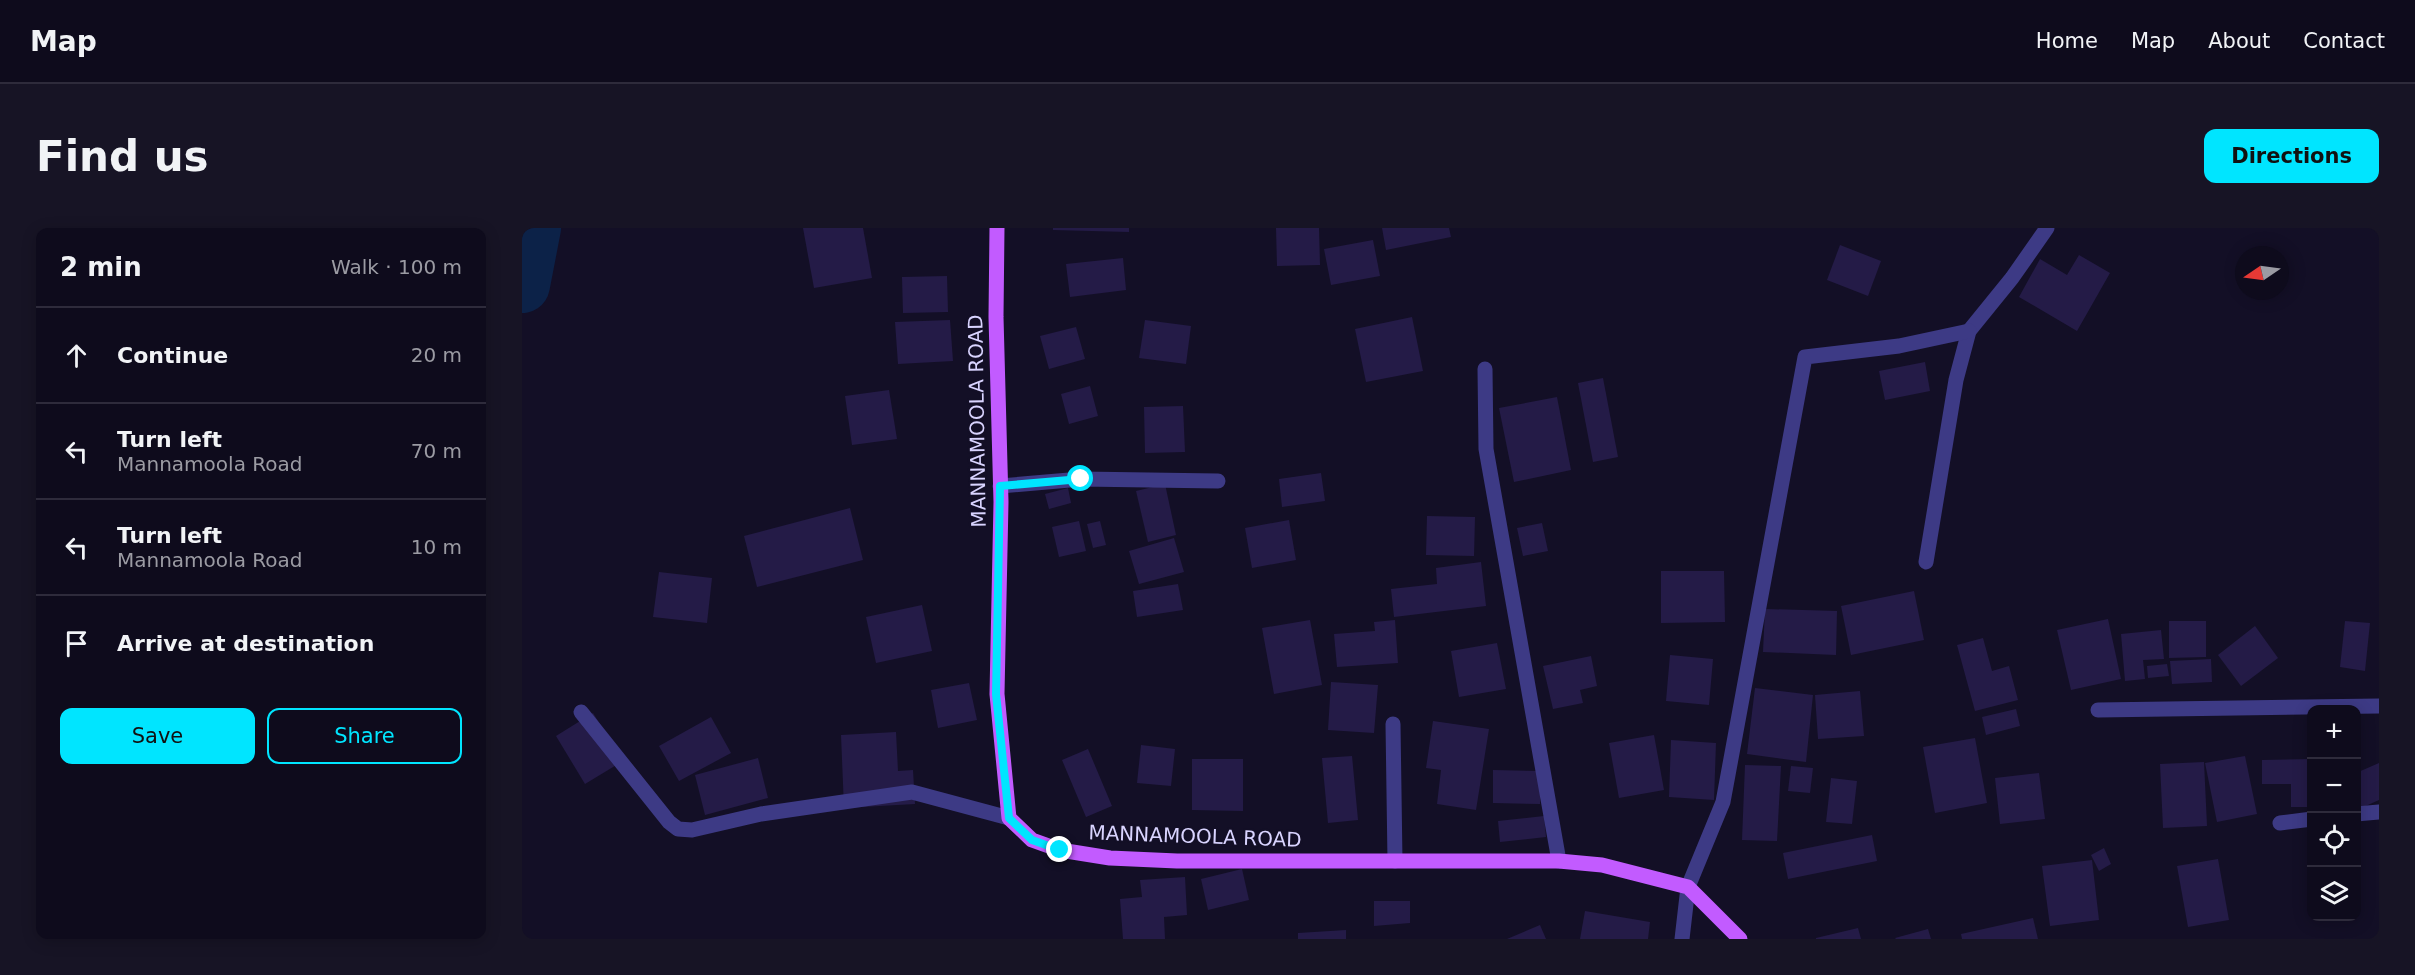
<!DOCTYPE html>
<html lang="en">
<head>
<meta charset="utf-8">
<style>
  :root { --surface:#0e0b1c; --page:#171425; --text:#f1f3f6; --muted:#9b9ba3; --line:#2e2b3b; --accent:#00e5ff }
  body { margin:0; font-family:"DejaVu Sans",sans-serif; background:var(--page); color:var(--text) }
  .controls { position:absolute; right:18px; bottom:18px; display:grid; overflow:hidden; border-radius:12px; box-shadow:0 3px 15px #0003 }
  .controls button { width:54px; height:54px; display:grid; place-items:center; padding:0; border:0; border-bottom:2px solid var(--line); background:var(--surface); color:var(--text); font:30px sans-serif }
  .compass { position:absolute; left:1713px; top:18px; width:54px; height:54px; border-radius:50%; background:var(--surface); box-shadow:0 3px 15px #0003; rotate:257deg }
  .stop { position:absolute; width:18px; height:18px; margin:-14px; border:4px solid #00e5ff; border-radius:50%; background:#fff }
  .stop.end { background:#00e5ff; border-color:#fff; box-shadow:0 2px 6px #0008 }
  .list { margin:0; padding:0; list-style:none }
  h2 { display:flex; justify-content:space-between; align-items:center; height:78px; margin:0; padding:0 24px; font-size:26px }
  h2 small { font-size:20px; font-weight:400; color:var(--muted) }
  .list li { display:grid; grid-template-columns:39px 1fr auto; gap:18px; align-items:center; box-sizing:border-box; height:96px; padding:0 24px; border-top:2px solid var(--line) }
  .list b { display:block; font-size:22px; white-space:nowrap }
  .list p { margin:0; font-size:20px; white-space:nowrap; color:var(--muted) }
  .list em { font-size:20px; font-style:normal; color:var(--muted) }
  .actions { display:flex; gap:12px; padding:18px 24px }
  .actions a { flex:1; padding:14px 0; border:2px solid var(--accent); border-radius:12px; text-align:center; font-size:21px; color:var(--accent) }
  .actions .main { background:var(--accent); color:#111 }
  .icon { flex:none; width:33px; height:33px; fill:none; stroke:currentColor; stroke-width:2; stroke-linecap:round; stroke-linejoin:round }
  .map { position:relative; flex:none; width:1857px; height:711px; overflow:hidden; border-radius:12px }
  header { display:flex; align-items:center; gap:36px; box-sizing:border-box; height:84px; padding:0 30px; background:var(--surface); border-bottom:2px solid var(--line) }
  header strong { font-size:28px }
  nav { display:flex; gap:33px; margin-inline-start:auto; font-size:21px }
  .intro { display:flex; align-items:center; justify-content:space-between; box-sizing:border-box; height:144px; padding:0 36px }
  h1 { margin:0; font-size:42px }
  .button { padding:15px 27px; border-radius:12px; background:var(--accent); color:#111; font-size:21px; font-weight:700 }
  main { display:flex; gap:36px; padding:0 36px }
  aside { flex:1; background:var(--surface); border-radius:12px; box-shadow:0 3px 15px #0003 }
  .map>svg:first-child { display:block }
</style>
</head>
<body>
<header>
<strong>Map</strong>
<nav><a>Home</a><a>Map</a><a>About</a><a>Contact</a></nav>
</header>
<div class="intro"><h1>Find us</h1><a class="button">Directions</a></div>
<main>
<aside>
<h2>2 min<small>Walk · 100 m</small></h2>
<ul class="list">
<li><svg class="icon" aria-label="ahead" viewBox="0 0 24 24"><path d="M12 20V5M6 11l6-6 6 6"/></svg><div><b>Continue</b></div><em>20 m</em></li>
<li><svg class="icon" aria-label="left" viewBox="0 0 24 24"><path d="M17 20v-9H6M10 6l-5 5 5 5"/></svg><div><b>Turn left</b><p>Mannamoola Road</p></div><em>70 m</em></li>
<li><svg class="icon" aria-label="left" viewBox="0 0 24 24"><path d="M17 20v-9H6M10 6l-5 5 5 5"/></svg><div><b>Turn left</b><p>Mannamoola Road</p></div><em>10 m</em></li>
<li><svg class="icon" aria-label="arrive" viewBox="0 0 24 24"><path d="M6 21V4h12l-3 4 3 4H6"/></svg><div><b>Arrive at destination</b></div></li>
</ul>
<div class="actions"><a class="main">Save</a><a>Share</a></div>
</aside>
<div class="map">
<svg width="1857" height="711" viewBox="0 0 1857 711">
  <rect width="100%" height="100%" fill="#130f26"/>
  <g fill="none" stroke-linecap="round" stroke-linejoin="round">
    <path stroke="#0c2248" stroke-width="56" d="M0 57 11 0"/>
  </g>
  <g fill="#241b47">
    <path d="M281 0H341L350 50 292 60Z"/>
    <path d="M531 0H607V4L531 2Z"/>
    <path d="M754 0H797L798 37 755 38Z"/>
    <path d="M860 0H927L929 9 864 22Z"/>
    <path d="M851 12 858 48 809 57 802 21Z"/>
    <path d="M1318 17 1359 33 1346 68 1305 52Z"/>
    <path d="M1557 27 1588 45 1555 103 1497 69 1518 31 1545 47Z"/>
    <path d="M601 30 604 62 548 69 544 36Z"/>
    <path d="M425 48 426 84 381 85 380 49Z"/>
    <path d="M890 89 901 143 844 154 833 101Z"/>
    <path d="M428 92 431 133 376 136 373 94Z"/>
    <path d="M623 92 669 98 664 136 617 130Z"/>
    <path d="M554 99 563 131 527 141 518 108Z"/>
    <path d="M1403 134 1408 163 1363 172 1357 143Z"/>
    <path d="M1081 150 1096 229 1071 234 1056 155Z"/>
    <path d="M568 158 576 188 547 196 539 166Z"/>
    <path d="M367 162 375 211 330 217 323 168Z"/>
    <path d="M1035 169 1049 242 992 254 977 180Z"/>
    <path d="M661 178 663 224 623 225 622 179Z"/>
    <path d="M799 245 803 273 760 279 757 251Z"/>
    <path d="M643 256 654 307 626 314 614 263Z"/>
    <path d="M546 260 549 275 527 281 523 266Z"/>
    <path d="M328 280 341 332 235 359 222 308Z"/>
    <path d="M905 288 953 289 952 328 904 327Z"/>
    <path d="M767 292 774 332 730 340 723 300Z"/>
    <path d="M557 293 564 323 537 329 530 299Z"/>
    <path d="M578 293 584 317 571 320 565 296Z"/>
    <path d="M1020 295 1026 323 1001 328 995 300Z"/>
    <path d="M652 310 662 344 617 356 607 323Z"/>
    <path d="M959 334 964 378 872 389 869 361 915 356 914 340Z"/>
    <path d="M1139 343H1202L1203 394 1139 395Z"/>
    <path d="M137 344 190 350 185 395 131 389Z"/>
    <path d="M656 356 661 382 615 389 611 363Z"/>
    <path d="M1392 363 1402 412 1329 427 1319 378Z"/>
    <path d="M400 377 410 423 354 435 344 389Z"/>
    <path d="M1243 381 1315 383 1314 427 1241 424Z"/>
    <path d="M1586 391 1599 451 1549 462 1535 402Z"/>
    <path d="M788 392 800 457 752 466 740 400Z"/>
    <path d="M873 392 876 435 815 439 812 406 853 403 852 394Z"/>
    <path d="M1647 393H1684V429L1647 430Z"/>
    <path d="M1823 393 1848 395 1843 443 1818 439Z"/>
    <path d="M1733 398 1756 430 1719 458 1696 427Z"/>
    <path d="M1639 402 1642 431 1621 432 1623 451 1603 453 1599 406Z"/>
    <path d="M1461 410 1470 443 1487 438 1496 472 1453 483 1435 417Z"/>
    <path d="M975 415 984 461 937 469 929 423Z"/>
    <path d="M1148 427 1191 431 1187 477 1144 473Z"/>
    <path d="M1069 428 1075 458 1058 462 1061 475 1031 481 1021 438Z"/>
    <path d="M1689 431 1690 454 1650 456 1648 433Z"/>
    <path d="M1645 436 1647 448 1626 450 1625 438Z"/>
    <path d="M809 454 856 457 852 505 806 502Z"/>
    <path d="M447 455 455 492 416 500 409 462Z"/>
    <path d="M1233 460 1291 467 1284 534 1225 526Z"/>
    <path d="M1338 463 1342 508 1296 511 1293 467Z"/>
    <path d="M1494 481 1498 498 1464 507 1460 489Z"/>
    <path d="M71 485 101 533 63 556 34 508Z"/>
    <path d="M189 489 209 525 157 553 137 518Z"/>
    <path d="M911 493 967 501 954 582 915 576 919 542 904 540Z"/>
    <path d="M374 504 376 543 391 542 393 576 322 580 319 507Z"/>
    <path d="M1132 507 1142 562 1097 570 1087 515Z"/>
    <path d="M1453 510 1465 575 1413 585 1401 519Z"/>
    <path d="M1149 512 1194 515 1192 572 1147 569Z"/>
    <path d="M619 517 653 521 649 558 615 555Z"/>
    <path d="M566 521 590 578 564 589 540 532Z"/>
    <path d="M830 528 836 592 806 595 800 530Z"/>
    <path d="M1723 528 1735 586 1695 594 1683 535Z"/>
    <path d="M236 530 246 570 183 587 173 547Z"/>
    <path d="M670 531H721V583L670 582Z"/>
    <path d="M1790 531V579H1769V556H1740V532Z"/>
    <path d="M1682 534 1685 598 1641 600 1638 536Z"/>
    <path d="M1857 535V572L1839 580 1834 570V545Z"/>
    <path d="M1223 537 1259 538 1255 613 1220 612Z"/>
    <path d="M1269 538 1291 540 1288 565 1266 563Z"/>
    <path d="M971 542 1019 543 1018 576 971 575Z"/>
    <path d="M1517 545 1523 591 1478 596 1473 550Z"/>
    <path d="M1309 550 1335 553 1330 596 1304 594Z"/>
    <path d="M1022 588 1024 609 978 614 976 593Z"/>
    <path d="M1350 607 1355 633 1266 651 1261 625Z"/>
    <path d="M1582 620 1589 636 1577 643 1569 627Z"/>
    <path d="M1696 631 1707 692 1666 699 1655 638Z"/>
    <path d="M1570 632 1577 692 1528 698 1520 638Z"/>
    <path d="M720 641 727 672 686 682 679 651Z"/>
    <path d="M663 649 665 687 642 689 643 711H601L598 671 620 669 618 652Z"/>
    <path d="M852 673H888V695L852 698Z"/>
    <path d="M1063 683 1128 694 1126 711H1058Z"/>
    <path d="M1511 690 1516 711H1440L1439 706Z"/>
    <path d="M1018 697 1024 711H985Z"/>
    <path d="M1336 700 1339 711H1294V710Z"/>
    <path d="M1406 701 1409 711H1374L1373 710Z"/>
    <path d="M824 702V711H776V705Z"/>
  </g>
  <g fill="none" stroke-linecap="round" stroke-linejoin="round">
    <g stroke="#3d3a85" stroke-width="15">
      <path d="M963 141 964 221 1037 633"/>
      <path d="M478 258 559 251 696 253"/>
      <path d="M1404 334 1434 152 1447 103 1490 50 1525 0"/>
      <path d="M1576 482 1857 478"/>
      <path d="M59 484 147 594 156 601 170 602 239 586 390 564 487 590"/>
      <path d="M871 496 873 633"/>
      <path d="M1834 586 1857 584"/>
      <path d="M1758 595 1790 591"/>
      <path d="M1160 711 1166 659 1201 574 1283 129 1377 118 1447 103"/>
    </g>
    <path stroke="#c25bff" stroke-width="15" d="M475 0 474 89 479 274 475 466 487 590 510 612 538 622 588 630 655 633H1037L1080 637 1166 659 1218 711"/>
  </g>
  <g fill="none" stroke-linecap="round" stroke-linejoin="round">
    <path stroke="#00e5ff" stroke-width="8" d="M538 622 510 612 487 590 474 466 478 258 559 251"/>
  </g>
  <g text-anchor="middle" stroke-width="4.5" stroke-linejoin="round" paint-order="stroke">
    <g font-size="20" fill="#d9d4ff" stroke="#130f26">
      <text transform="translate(455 193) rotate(-91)" y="7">MANNAMOOLA ROAD</text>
      <text transform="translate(673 608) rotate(2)" y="7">MANNAMOOLA ROAD</text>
    </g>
  </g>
</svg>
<div class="controls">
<button>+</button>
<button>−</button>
<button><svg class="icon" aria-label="locate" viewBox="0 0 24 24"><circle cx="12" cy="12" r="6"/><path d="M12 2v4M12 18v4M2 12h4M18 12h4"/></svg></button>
<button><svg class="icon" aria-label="layers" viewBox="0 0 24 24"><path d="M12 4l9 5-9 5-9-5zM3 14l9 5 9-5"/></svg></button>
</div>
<svg class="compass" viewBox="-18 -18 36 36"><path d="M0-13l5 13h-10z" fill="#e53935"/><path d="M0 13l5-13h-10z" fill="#9b9ba3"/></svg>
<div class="stop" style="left:559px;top:251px"></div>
<div class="stop end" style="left:538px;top:622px"></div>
</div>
</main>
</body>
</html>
